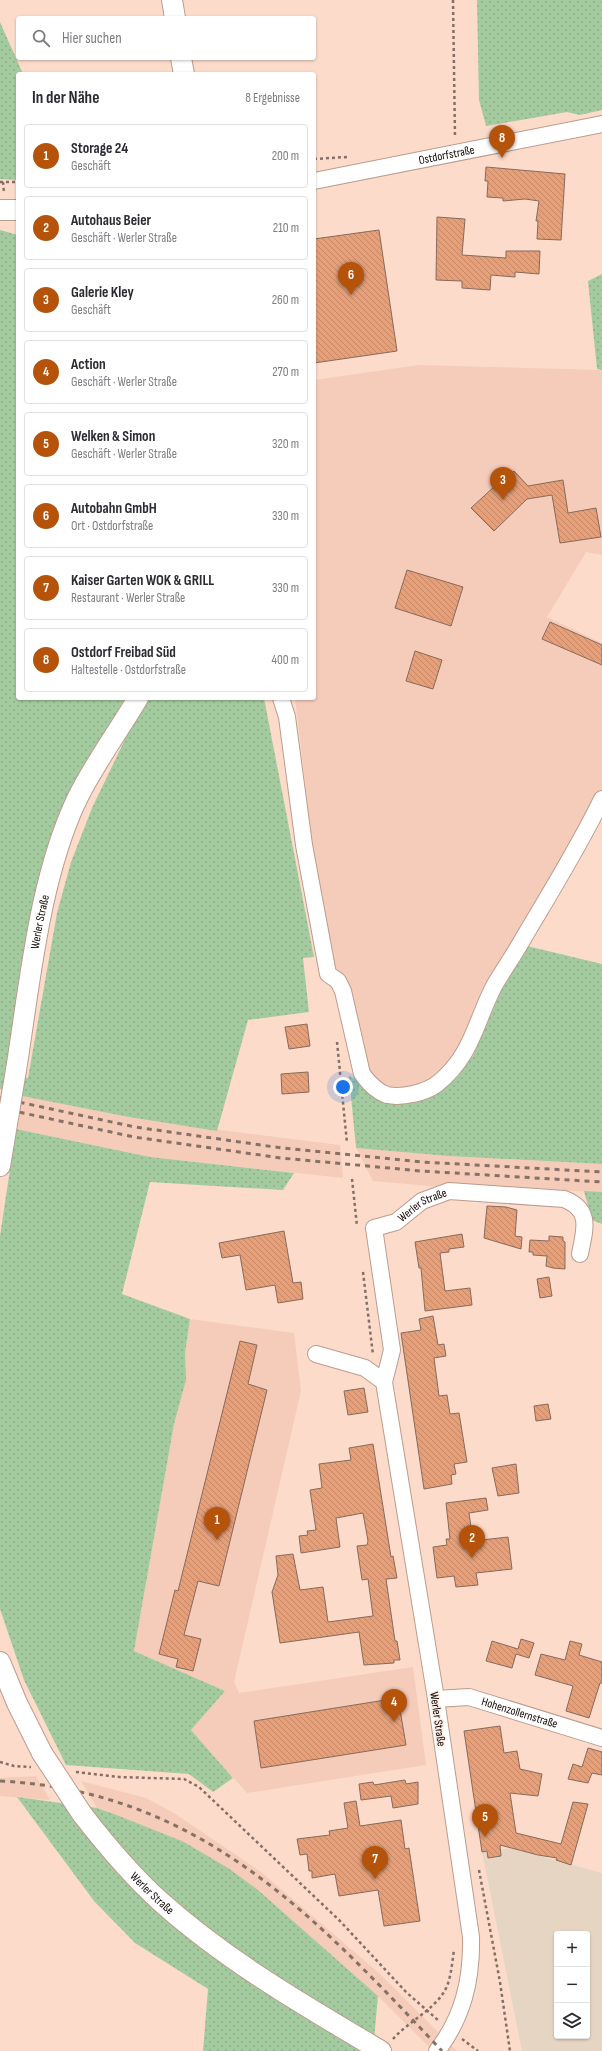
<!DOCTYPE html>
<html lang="de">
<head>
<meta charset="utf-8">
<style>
  :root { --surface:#fff; --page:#f7f7f7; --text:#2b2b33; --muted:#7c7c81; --line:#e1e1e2; --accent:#b45309 }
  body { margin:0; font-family:"Sofia Sans Condensed",sans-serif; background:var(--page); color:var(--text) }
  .controls { position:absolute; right:12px; bottom:12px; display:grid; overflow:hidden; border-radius:4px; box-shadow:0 1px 3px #0004 }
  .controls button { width:36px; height:36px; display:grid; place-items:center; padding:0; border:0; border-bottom:1px solid var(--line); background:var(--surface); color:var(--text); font:20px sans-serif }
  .you { position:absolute; left:343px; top:1087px; width:14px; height:14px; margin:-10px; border:3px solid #fff; border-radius:50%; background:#1a73e8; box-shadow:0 0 0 6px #1a73e833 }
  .badge { display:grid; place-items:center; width:26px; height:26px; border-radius:50%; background:var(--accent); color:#fff; font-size:13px; font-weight:700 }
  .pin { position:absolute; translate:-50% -33px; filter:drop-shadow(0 1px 2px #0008) }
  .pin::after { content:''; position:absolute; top:21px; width:14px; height:12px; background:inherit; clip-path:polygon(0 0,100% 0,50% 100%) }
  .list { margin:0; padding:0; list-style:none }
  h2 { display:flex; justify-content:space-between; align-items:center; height:52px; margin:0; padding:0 16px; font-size:17px }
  h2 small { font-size:13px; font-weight:400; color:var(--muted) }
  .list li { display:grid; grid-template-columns:26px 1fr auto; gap:12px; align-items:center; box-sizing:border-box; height:64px; margin:0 8px 8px; padding:0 8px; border:1px solid var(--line); border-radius:4px }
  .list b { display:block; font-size:15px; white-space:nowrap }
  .list p { margin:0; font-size:13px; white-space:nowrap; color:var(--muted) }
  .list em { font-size:13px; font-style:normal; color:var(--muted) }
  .icon { flex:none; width:22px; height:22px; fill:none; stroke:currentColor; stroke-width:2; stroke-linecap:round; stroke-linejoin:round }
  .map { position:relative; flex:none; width:602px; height:2051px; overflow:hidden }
  .search { position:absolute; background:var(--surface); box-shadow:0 1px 3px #0004; left:16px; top:16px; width:300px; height:44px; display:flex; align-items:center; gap:10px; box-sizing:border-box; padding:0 14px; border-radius:4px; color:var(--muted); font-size:15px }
  .panel { position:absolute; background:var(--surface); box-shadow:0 1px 3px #0004; left:16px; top:72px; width:300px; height:628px; border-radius:4px }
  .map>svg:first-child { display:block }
</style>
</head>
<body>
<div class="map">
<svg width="602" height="2051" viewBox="0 0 602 2051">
  <defs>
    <pattern id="grass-dots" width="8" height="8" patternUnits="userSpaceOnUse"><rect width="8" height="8" fill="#a4cb9f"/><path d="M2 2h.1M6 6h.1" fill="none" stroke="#8cad87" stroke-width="1.8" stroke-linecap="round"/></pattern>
    <pattern id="building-back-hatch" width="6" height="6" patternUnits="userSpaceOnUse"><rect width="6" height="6" fill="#e69f79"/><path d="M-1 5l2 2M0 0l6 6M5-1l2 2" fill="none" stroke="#c48867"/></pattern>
  </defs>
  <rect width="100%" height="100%" fill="#fcdbcb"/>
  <g fill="#f5ccba">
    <path d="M419 365 602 370V555L586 552 547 617 602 643V799L467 1051 422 1092 370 1085 346 1003 328 974 295 698H314V380Z"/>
    <path d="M22 1096 165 1123 340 1145 343 1178 150 1157 16 1129Z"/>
    <path d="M356 1148 448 1156 602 1164V1192L441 1187 373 1181Z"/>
    <path d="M190 1319 294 1333 301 1391 234 1682 239 1693 413 1667 426 1765 247 1793 191 1730 225 1691 134 1651 174 1424 185 1380V1353Z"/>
    <path d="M36 1776 50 1800 0 1796V1778Z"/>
    <path d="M81 1781 146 1798 174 1813 261 1872 379 1973 457 2051H433L378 1996 258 1890 140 1826 114 1814 97 1808Z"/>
  </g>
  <path fill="#e7d5c4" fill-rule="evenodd" d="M511 1848 602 1873V2051H522L482 1852ZM557 1934H587V2036H557Z"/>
  <g fill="url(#grass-dots)">
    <path d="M477 0H602V110L580 115 567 112 486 126 479 100Z"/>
    <path d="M0 22 23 74H18V180L0 179Z"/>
    <path d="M0 230 18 235V698H125L70 793 9 1073 28 1078 57 913 71 862 92 808 131 727 149 698H264L314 957 303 958 309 1012 248 1020 217 1131 129 1117 22 1096 0 1089Z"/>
    <path d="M602 274V370L597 369 588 281Z"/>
    <path d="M527 946 602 964V1164L448 1156 356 1148 349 1075 382 1101 442 1090 457 1077 473 1056 501 991Z"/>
    <path d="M16 1129 150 1157 294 1173 283 1190 150 1182 122 1294 190 1319 185 1353 186 1380 174 1424 134 1651 225 1691 191 1730 233 1778 213 1792 189 1774 66 1765 24 1680 0 1609V1236Z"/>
    <path d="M584 1191 602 1192V1224L592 1220Z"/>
    <path d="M17 1797 97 1808 114 1814 184 1842 228 1868 258 1890 378 1996 373 2051H203L208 1989 135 1943 94 1901Z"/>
  </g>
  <g fill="url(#building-back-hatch)" stroke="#876a5c">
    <path d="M486 167 565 174 561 240 537 239 538 221H536L539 201 525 199 503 201V198L487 197 488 181H485Z"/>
    <path d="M437 217 465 219 462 255 506 258V251H540L539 274 515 272V277L491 275 490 290 462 288V281L436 280Z"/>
    <path d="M379 230 397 351 314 363V239Z"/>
    <path d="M514 471 528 486 563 480 568 513 596 508 601 537 560 543 552 495 527 499 494 531 471 508 496 485 497 487Z"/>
    <path d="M407 570 463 587 451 626 395 608Z"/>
    <path d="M550 622 602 645V665L542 639Z"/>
    <path d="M415 651 442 660 433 689 406 681Z"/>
    <path d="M307 1024 310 1046 289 1049 285 1027Z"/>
    <path d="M308 1072 309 1092 282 1094 281 1074Z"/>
    <path d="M487 1206 506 1207 517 1210 515 1236 522 1237 521 1249 484 1238Z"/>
    <path d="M284 1231 293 1283 301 1282 303 1299 278 1303 275 1285 246 1290 240 1255 222 1258 219 1243Z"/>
    <path d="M462 1234 464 1247 449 1249V1252L440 1253 445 1291 470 1288 472 1305 425 1311 421 1268H419L415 1242Z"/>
    <path d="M549 1236 563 1237V1241L565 1242V1269L553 1268 546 1266 547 1256 533 1255V1252H529L530 1240 549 1241Z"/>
    <path d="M549 1277 552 1296 540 1298 537 1279Z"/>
    <path d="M433 1316 438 1345 444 1344 446 1356 434 1358 439 1396 447 1395 450 1414 459 1413 467 1462 454 1464 456 1474 451 1475 452 1484 424 1489 401 1333 421 1330 419 1319Z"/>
    <path d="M240 1341 257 1345 248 1384 267 1390 219 1586 198 1581 184 1635 201 1639 193 1671 176 1667 178 1659 159 1654 175 1590 178 1591Z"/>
    <path d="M364 1388 368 1412 348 1415 344 1391Z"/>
    <path d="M548 1404 551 1419 536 1421 534 1406Z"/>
    <path d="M373 1444 391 1557 393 1556 397 1578 386 1579 395 1641H397L400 1660H394V1663L364 1665 359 1632 280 1643 272 1592 278 1575 276 1556 293 1554 300 1590 323 1587 328 1622 373 1616 368 1579 362 1580 357 1546 367 1545 368 1541 363 1513 336 1518 340 1547 301 1553 299 1536 308 1535 307 1531 316 1530 310 1490 322 1488 319 1464 351 1460 349 1448Z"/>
    <path d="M516 1464 519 1493 498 1496 492 1468Z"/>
    <path d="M486 1498 488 1510 469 1513 473 1541 508 1537 512 1569 476 1573 478 1585 456 1587 454 1576 437 1578 433 1547 447 1545 446 1539H450L446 1503Z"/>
    <path d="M521 1639 534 1643 529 1658 516 1654 512 1668 486 1661 492 1641 518 1649Z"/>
    <path d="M570 1641 582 1644 579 1655 602 1662V1683H600L589 1718 566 1711 573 1686 535 1675 541 1654 565 1660Z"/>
    <path d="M398 1698 406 1745 261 1768 254 1721Z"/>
    <path d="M500 1726 504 1753 517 1751 520 1769 542 1774 538 1796 510 1793 516 1833 561 1844 573 1802 588 1804 571 1865 556 1860 557 1858 538 1855 500 1845 501 1856 488 1858 487 1851 482 1852 464 1731Z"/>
    <path d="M588 1748 602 1752V1775L592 1773 588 1783 568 1779 573 1764 582 1767Z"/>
    <path d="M405 1780 406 1784 418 1782V1804L393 1808 391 1796 361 1800 359 1784 373 1782 374 1785Z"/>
    <path d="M356 1801 360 1826 401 1820 405 1849 409 1848 420 1921 384 1926 378 1890 339 1896 335 1874 312 1878V1871H309L307 1854 300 1855 297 1839 330 1835 329 1831 348 1828 344 1803Z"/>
  </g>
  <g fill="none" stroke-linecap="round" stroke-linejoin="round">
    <g stroke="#bb9c8d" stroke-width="18">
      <g id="minor">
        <path id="s1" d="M314 181 602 124"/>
        <path d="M281 698 287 717 304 845 328 974 338 981 343 991 362 1074C368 1082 377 1092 387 1095 402 1098 425 1093 437 1084 472 1056 475 1023 494 986 502 972 512 958 520 944 548 896 578 849 602 799"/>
        <path d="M316 1354 365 1368 384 1382"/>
        <path id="s2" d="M436 1699 469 1697 602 1738"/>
        <path id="s3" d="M437 2051C463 2017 472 1980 471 1937L436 1699 384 1382 392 1350 374 1228 396 1222 422 1201 449 1191 564 1199C593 1210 584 1231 580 1254"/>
      </g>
    </g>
    <g stroke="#bb9c8d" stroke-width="22">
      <g id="major">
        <path d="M172 0 175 18"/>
        <path d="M181 58 184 74"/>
        <path d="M0 210H18"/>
        <path id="s4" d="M16 1070C30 983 39 879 77 799 94 764 118 732 138 698"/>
        <path d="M0 1166 4 1142"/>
        <path d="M0 1662 17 1703 42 1753"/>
        <path id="s5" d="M82 1814C106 1845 131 1875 161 1902 227 1961 305 2006 381 2051"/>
      </g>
    </g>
    <g stroke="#856f65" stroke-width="2.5" stroke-dasharray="3 3" stroke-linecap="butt">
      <path d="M453 0 455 137"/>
      <path d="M314 159 347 157"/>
      <path d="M0 182H18"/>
      <path d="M3 182 4 193"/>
      <path d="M337 1042 347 1143"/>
      <path d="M352 1179 357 1226"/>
      <path d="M363 1272 373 1355"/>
      <path d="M0 1762 14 1766 31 1767"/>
      <path d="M76 1772 119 1777 184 1779 199 1787 340 1921 406 1992 439 2021"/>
      <path d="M479 1870 500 1982 510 2051"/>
      <path d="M393 2039C408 2022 432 2011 444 1992 451 1981 452 1963 454 1950"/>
      <path d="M462 2039 478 2051"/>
    </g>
    <use href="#minor" stroke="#fff" stroke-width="16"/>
    <use href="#major" stroke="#fff" stroke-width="20"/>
    <g stroke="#867167" stroke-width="3" stroke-dasharray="5 5" stroke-linecap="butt">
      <path d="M0 1098 135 1127 282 1148 422 1162 602 1172"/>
      <path d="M0 1108 134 1137 281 1158 421 1171 602 1182"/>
      <path d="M0 1781C199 1791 314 1915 442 2051"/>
    </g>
    <g stroke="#bb9c8d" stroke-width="22" stroke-linecap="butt">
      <g id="major-bridge">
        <path d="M4 1142 16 1070"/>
        <path d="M42 1753 82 1814"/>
      </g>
    </g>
    <use href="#major-bridge" stroke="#fff" stroke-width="20"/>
  </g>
  <g text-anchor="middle" stroke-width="3" stroke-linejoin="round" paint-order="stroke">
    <g font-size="12" fill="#130905" stroke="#faede6">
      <text dy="4" stroke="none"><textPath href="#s1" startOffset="135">Ostdorfstraße</textPath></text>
      <text dy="4" stroke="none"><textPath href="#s4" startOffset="150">Werler Straße</textPath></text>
      <text dy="4" stroke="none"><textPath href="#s3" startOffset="894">Werler Straße</textPath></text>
      <text dy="4" stroke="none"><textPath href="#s2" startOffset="86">Hohenzollernstraße</textPath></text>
      <text transform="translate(438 1719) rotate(82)" y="4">Werler Straße</text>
      <text dy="4" stroke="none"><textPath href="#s5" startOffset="106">Werler Straße</textPath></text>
    </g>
  </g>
</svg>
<div class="controls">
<button>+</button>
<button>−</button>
<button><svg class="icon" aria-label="layers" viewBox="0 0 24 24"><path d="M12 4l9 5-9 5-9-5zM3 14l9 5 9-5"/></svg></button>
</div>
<div class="you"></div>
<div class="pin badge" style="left:217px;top:1540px">1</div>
<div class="pin badge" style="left:472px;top:1558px">2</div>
<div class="pin badge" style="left:503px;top:500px">3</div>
<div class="pin badge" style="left:394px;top:1722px">4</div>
<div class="pin badge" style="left:485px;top:1837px">5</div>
<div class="pin badge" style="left:351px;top:295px">6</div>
<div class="pin badge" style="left:375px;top:1879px">7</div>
<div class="pin badge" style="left:502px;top:158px">8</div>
<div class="search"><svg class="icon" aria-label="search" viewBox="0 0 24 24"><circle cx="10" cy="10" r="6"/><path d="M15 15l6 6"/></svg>Hier suchen</div>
<section class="panel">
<h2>In der Nähe<small>8 Ergebnisse</small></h2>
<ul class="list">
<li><span class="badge">1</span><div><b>Storage 24</b><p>Geschäft</p></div><em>200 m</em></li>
<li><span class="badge">2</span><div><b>Autohaus Beier</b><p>Geschäft · Werler Straße</p></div><em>210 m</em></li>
<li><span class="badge">3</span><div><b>Galerie Kley</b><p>Geschäft</p></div><em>260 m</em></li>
<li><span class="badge">4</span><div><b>Action</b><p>Geschäft · Werler Straße</p></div><em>270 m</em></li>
<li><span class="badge">5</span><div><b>Welken &amp; Simon</b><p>Geschäft · Werler Straße</p></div><em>320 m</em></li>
<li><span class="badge">6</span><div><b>Autobahn GmbH</b><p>Ort · Ostdorfstraße</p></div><em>330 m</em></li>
<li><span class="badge">7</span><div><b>Kaiser Garten WOK &amp; GRILL</b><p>Restaurant · Werler Straße</p></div><em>330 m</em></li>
<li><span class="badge">8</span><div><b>Ostdorf Freibad Süd</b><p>Haltestelle · Ostdorfstraße</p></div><em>400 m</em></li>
</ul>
</section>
</div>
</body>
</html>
